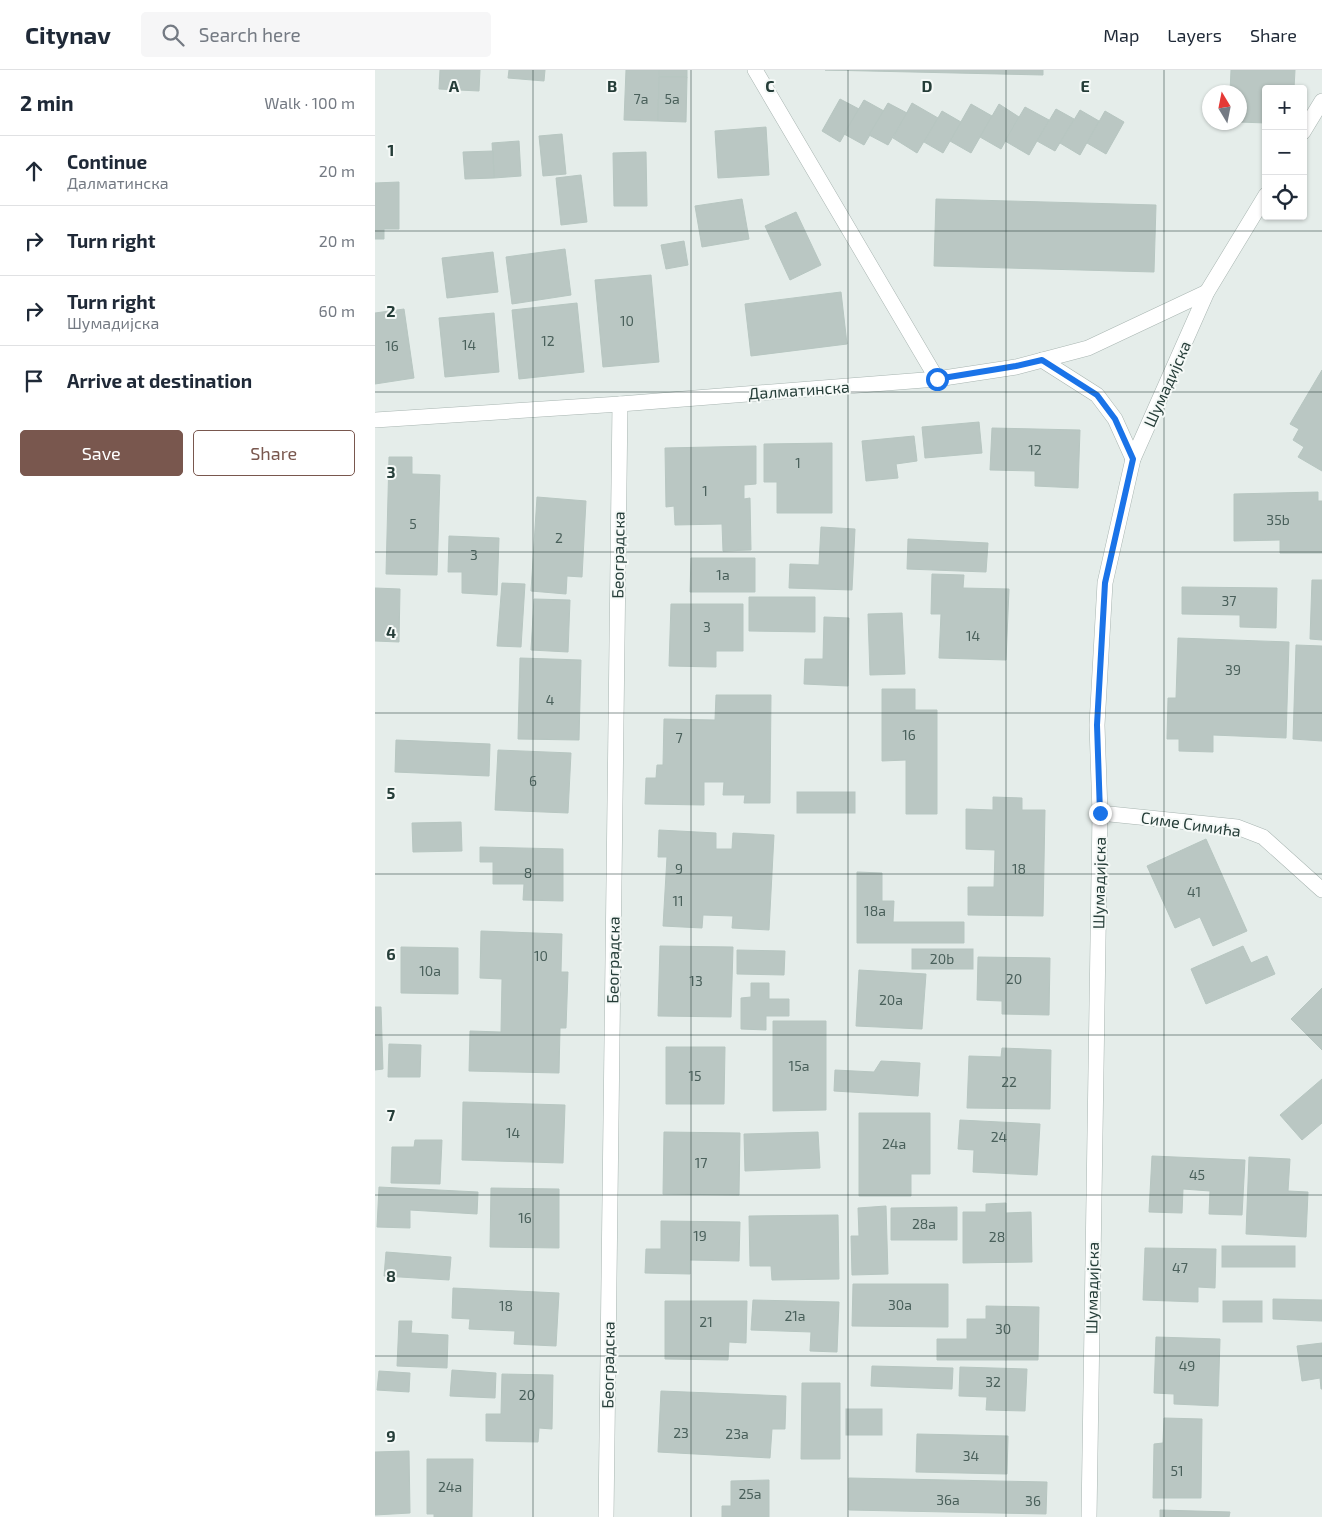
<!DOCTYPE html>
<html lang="en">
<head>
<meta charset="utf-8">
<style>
  :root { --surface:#fff; --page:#f6f6f7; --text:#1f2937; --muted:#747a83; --line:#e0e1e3; --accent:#79574e }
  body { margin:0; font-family:"Exo 2",sans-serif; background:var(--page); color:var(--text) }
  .controls { position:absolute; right:15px; top:15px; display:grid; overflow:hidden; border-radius:5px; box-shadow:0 1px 4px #0004 }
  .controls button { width:45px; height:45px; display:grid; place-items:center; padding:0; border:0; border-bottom:1px solid var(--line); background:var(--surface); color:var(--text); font:25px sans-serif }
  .compass { position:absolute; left:827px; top:15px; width:45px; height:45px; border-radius:50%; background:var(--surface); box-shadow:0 1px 4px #0004; rotate:350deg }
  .stop { position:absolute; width:15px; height:15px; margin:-11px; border:4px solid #1a73e8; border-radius:50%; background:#fff }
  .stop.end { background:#1a73e8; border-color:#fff; box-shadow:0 1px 5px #0008 }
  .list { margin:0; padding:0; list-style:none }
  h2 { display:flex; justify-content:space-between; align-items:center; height:65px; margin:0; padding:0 20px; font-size:21px }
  h2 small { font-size:16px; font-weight:400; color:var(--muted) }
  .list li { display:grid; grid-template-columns:32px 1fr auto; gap:15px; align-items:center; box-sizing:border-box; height:70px; padding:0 20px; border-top:1px solid var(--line) }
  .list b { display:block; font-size:19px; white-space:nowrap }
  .list p { margin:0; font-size:16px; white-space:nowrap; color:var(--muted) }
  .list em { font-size:16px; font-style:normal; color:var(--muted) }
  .actions { display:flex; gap:10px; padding:15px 20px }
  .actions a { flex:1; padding:11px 0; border:1px solid var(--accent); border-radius:5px; text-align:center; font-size:18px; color:var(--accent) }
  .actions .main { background:var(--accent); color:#fff }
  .icon { flex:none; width:28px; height:28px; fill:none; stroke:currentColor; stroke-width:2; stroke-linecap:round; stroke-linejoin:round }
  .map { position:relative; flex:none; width:947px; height:1447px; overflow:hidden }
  header { display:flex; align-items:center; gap:30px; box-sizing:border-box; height:70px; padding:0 25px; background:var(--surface); border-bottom:1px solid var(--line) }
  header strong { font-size:24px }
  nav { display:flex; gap:28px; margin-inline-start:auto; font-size:18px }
  .search { width:350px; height:45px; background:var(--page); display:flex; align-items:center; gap:12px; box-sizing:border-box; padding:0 18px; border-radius:5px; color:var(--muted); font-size:19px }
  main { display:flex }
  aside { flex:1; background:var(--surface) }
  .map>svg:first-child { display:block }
</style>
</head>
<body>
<header>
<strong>Citynav</strong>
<div class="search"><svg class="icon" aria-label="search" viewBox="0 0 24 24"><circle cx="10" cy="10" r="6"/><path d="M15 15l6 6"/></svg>Search here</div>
<nav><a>Map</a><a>Layers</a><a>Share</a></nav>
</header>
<main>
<aside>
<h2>2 min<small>Walk · 100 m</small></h2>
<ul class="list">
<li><svg class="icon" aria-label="ahead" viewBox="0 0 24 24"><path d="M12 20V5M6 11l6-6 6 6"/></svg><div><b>Continue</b><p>Далматинска</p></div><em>20 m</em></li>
<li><svg class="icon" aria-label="right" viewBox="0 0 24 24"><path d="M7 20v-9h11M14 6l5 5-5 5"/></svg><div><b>Turn right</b></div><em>20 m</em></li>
<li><svg class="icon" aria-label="right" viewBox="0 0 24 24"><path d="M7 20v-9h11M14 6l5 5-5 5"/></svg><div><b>Turn right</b><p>Шумадијска</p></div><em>60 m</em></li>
<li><svg class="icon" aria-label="arrive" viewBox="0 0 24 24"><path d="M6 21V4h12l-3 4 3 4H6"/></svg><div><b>Arrive at destination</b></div></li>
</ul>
<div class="actions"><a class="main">Save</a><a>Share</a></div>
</aside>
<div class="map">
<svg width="947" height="1447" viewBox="0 0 947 1447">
  <rect width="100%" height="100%" fill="#e5edea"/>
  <g fill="#bac7c3" stroke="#b7c6c1">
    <path d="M65 0H105L104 21 64 19Z"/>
    <path d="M134 0H170L169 11 133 8Z"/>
    <path d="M251 0H284L283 51 249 50Z"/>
    <rect x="284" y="0" width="28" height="7"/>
    <path d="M450 0H668V5Z"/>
    <path d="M856 0H920L919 19H891V53L864 52V22H855Z"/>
    <path d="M284 7H312L311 52 283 51Z"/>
    <path d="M465 29 484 39 465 72 447 61Z"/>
    <path d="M489 30 509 41 489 75 469 64Z"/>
    <path d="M513 33 532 43 513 75 494 65Z"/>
    <path d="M537 33 563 48 542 83 518 68Z"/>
    <path d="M596 34 617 46 596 83 575 71Z"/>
    <path d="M624 34 644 47 626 79 605 67Z"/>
    <path d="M650 37 674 50 654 85 630 71Z"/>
    <path d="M681 39 699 49 680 81 662 71Z"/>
    <path d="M705 40 724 51 705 85 685 73Z"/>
    <path d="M567 41 586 52 568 83 549 72Z"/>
    <path d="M730 41 749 52 731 84 712 73Z"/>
    <path d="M391 57 394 105 343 108 340 61Z"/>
    <path d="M187 64 191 104 168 106 164 66Z"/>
    <path d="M144 71 146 106 119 108 117 73Z"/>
    <path d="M118 81 119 108 90 109 88 82Z"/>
    <path d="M271 82 272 136H239L238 83Z"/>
    <path d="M206 105 212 152 186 155 181 108Z"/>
    <path d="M24 112V159H9V169H0V113Z"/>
    <path d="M367 129 374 169 327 177 320 136Z"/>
    <path d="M561 129 781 135 779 202 559 196Z"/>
    <path d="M421 142 446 195 415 210 390 156Z"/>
    <path d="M309 171 313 195 291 199 286 175Z"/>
    <path d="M190 179 196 225 137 234 131 187Z"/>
    <path d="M118 182 123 222 72 228 67 188Z"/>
    <path d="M276 205 284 292 228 297 220 210Z"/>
    <path d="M466 222 472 274 376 286 370 234Z"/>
    <path d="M202 233 209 302 144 309 137 240Z"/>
    <path d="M29 239 39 308 0 314V243Z"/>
    <path d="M119 243 124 302 70 307 64 248Z"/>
    <path d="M947 300V401L923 387 929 377 918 370 924 359 915 354Z"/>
    <path d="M604 352 607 383 550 388 547 357Z"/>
    <path d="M617 358 705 360 703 418 660 416V401L615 400Z"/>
    <path d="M539 366 542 391 521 394 523 408 491 411 487 371Z"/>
    <path d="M457 373V443H402V412H389V374Z"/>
    <path d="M381 376V414L369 415V429L375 428 376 480 348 481 347 454 300 455 299 436 291 437 290 378Z"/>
    <path d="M14 387H37V404L65 405 62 505 11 504Z"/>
    <path d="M943 422V431H947V483H905V470L859 471V424Z"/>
    <path d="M162 427 211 431 207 507 192 506 191 524 156 521Z"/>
    <path d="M446 457 480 459 477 520 414 518 415 494 444 495Z"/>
    <path d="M74 466 124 468 122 525 87 523V502H73Z"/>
    <path d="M533 469 613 473 611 502 532 499Z"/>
    <path d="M316 488H380V522H315Z"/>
    <path d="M557 504 589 505 588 518 634 519 631 590 564 588 566 544H556Z"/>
    <path d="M937 510H947V570L935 569Z"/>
    <path d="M127 513 150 514 146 577 122 576Z"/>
    <path d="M807 517 902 518 901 558 865 557V545L807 544Z"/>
    <path d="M0 518 25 519 24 572 0 571Z"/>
    <path d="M374 527H440V562L374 561Z"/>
    <path d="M159 529 195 530 193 582 156 580Z"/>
    <path d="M296 534H368V581H341V597L294 596Z"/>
    <path d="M527 543 530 604 495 605 493 544Z"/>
    <path d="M449 547 474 548 473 616 429 614 430 589H448Z"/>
    <path d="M803 568 914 572 911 668 838 665V682L804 681V669H792L793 628H801Z"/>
    <path d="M921 575 947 576V671L918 669Z"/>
    <path d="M145 588 206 590 204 670 143 669Z"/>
    <path d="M507 619H540V640H562V744H531V690L507 691Z"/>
    <path d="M341 625H396L395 733H369L370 725H348L349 712H329V735L270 734 271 708H281L282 695H288L289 649 340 650Z"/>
    <path d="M21 670 115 674 114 706 20 702Z"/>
    <path d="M123 680 196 683 193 743 120 740Z"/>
    <rect x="422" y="722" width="58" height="21"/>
    <path d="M618 727 647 728V740H670L668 846 593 845V817H619L620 780 591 779V739L618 740Z"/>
    <path d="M86 752 87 781 38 782 37 753Z"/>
    <path d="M284 760 341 763V779H357L358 763 399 765 394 860 357 858 358 846 328 845 327 858 288 856 292 787H283Z"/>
    <path d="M831 769 872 861 838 876 825 847 800 858 772 796Z"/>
    <path d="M105 777 188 779V831L148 830 149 814H118V792H105Z"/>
    <path d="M482 802 507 803V831H519L518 852H589V873H482Z"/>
    <path d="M106 861 187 864 186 902H193L191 958H185L184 1003 94 1001 95 961 126 962 127 909 105 908Z"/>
    <path d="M285 876 358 877 356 947 283 946Z"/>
    <path d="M868 876 876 893 892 886 900 904 831 934 816 899Z"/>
    <path d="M26 877 83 878V924L26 923Z"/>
    <rect x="537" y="879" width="61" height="20"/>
    <path d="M362 880 410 881 409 905 362 904Z"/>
    <path d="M603 887 675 888 674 945 627 944V931L602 930Z"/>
    <path d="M484 900 551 904 547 959 481 956Z"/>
    <path d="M376 913H394V929H414V946H391V960L366 959V928L376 927Z"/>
    <path d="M947 918V980L916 949Z"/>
    <path d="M0 937H6L8 999 0 1000Z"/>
    <path d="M398 951H451V1040L398 1041Z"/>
    <path d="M14 974 46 975 45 1007H13Z"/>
    <path d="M291 977H350L349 1034H291Z"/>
    <path d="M627 978 676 980 675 1039 592 1038 594 986 626 987Z"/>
    <path d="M506 991 545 993 543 1026 459 1021 460 1000 499 1002Z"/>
    <path d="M947 1009V1053L927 1070 905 1045Z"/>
    <path d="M88 1032 190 1035 188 1093 87 1090Z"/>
    <path d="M484 1043H555V1104H536V1126H484Z"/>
    <path d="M585 1050 665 1054 662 1105 598 1102 599 1080 583 1079Z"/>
    <path d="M289 1062 365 1063 364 1125 288 1124Z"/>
    <path d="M443 1062 445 1098 370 1101 369 1064Z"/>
    <path d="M40 1070H67L65 1114 16 1113 17 1077H39Z"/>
    <path d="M777 1086 870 1090 867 1145 834 1144 835 1121 808 1119 807 1143 774 1142Z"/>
    <path d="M874 1087 915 1089 913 1121 933 1122 931 1167 871 1164Z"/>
    <path d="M4 1117 103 1122 102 1144 35 1140V1158L2 1157Z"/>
    <path d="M116 1118 184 1119V1178L115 1177Z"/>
    <path d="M631 1133V1143L656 1142 657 1192 588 1193V1142H611V1134Z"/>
    <path d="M511 1136 513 1204 477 1205 476 1166H484L483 1138Z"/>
    <path d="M582 1137V1170H516V1138Z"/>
    <path d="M463 1145 464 1209 397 1210 396 1196H375L374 1146Z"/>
    <path d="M286 1151 365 1152 364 1191 315 1190V1204L270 1203 271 1179H286Z"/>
    <rect x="847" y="1176" width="73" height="21"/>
    <path d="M770 1178 841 1179 840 1218 823 1217V1232L768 1230Z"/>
    <path d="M11 1182 76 1187 74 1210 9 1206Z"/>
    <path d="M478 1214H573V1257L477 1256Z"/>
    <path d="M78 1218 184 1223 181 1276 139 1274 140 1261 94 1259 95 1249 77 1248Z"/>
    <path d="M898 1229 947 1230V1251L898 1249Z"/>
    <path d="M378 1230 464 1232 462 1282 435 1281 436 1262 376 1260Z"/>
    <path d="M290 1231H372L371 1273 354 1272 353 1290 290 1289Z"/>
    <rect x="848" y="1231" width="39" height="21"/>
    <path d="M611 1236 664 1237 663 1290H562V1269H592V1249H611Z"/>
    <path d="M24 1251H37L36 1263 73 1265 72 1298 22 1296Z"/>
    <path d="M781 1267 845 1269 843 1336 799 1334V1324L779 1323Z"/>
    <path d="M947 1273V1319H946L945 1308 927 1311 922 1276Z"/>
    <path d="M497 1296 578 1298 577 1319 496 1316Z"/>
    <path d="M585 1297 652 1299 650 1341 611 1340 612 1327 584 1326Z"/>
    <path d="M77 1300 121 1303 120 1328 75 1326Z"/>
    <path d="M4 1301 35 1303 34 1322 2 1320Z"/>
    <path d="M127 1304 178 1305 177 1359 164 1358 163 1372 111 1371V1344H126Z"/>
    <path d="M427 1313H465V1389H426Z"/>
    <path d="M286 1321 411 1326 410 1359H397L395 1388 283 1382Z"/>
    <rect x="471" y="1339" width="36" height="26"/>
    <path d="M789 1348 827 1349 826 1428H778L779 1374 788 1373Z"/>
    <path d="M542 1364 633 1366 632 1404 541 1402Z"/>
    <path d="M34 1381 35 1443 0 1445V1382Z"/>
    <path d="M52 1389H98L97 1447H59V1444H52Z"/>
    <path d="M474 1408 672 1412 671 1444 474 1440Z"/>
    <path d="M394 1410V1447H347V1436H356V1411Z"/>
    <path d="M785 1440 855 1442 854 1447H785Z"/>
  </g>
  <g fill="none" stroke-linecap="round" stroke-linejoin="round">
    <g stroke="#a8b5b1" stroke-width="16">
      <g id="street">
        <path d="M380 0 562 309"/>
        <path d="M928 62 947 31"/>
        <path d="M667 290 722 325 740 349 758 389"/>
        <path d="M0 350 245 334 562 309 641 297 713 278 832 222"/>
        <path d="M725 743 862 757 888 767 947 820"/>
        <path d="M231 1447 245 334"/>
        <path d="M714 1447 725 743 722 655 730 513 758 389 832 222 891 125"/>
      </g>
    </g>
    <use href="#street" stroke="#fff" stroke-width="15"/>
  </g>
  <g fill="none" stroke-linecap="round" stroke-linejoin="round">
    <path stroke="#1a73e8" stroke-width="6" d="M562 309 641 296 667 290 722 325 740 349 758 389 730 513 722 655 725 743"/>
  </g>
  <path fill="none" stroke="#253d38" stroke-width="1" stroke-opacity="0.55" d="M158 0V1447M316 0V1447M473 0V1447M631 0V1447M789 0V1447M0 161H947M0 322H947M0 482H947M0 643H947M0 804H947M0 965H947M0 1125H947M0 1286H947"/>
  <g text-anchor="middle" stroke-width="4" stroke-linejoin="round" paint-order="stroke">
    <g font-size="14" fill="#4a605b">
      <text x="266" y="34">7a</text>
      <text x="297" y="34">5a</text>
      <text x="252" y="256">10</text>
      <text x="173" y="276">12</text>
      <text x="94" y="280">14</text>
      <text x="17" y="281">16</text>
      <text x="660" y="385">12</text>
      <text x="423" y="398">1</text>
      <text x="330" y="426">1</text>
      <text x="903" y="455">35b</text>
      <text x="38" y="459">5</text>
      <text x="184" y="473">2</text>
      <text x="99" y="490">3</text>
      <text x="348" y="510">1a</text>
      <text x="854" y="536">37</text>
      <text x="332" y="562">3</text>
      <text x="598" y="571">14</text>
      <text x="858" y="605">39</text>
      <text x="175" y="635">4</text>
      <text x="534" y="670">16</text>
      <text x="304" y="673">7</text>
      <text x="158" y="716">6</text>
      <text x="304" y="804">9</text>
      <text x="644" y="804">18</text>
      <text x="153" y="808">8</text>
      <text x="819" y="827">41</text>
      <text x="303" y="836">11</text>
      <text x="500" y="846">18a</text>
      <text x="166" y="891">10</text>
      <text x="567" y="894">20b</text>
      <text x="55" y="906">10a</text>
      <text x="639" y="914">20</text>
      <text x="321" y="916">13</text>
      <text x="516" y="935">20a</text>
      <text x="424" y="1001">15a</text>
      <text x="320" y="1011">15</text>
      <text x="634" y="1017">22</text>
      <text x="138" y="1068">14</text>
      <text x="624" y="1072">24</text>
      <text x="519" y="1079">24a</text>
      <text x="326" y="1098">17</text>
      <text x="822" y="1110">45</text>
      <text x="150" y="1153">16</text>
      <text x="549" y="1159">28a</text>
      <text x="325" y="1171">19</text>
      <text x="622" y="1172">28</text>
      <text x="805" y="1203">47</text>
      <text x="525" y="1240">30a</text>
      <text x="131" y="1241">18</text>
      <text x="420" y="1251">21a</text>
      <text x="331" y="1257">21</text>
      <text x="628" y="1264">30</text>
      <text x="812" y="1301">49</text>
      <text x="618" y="1317">32</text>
      <text x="152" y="1330">20</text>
      <text x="306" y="1368">23</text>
      <text x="362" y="1369">23a</text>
      <text x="596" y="1391">34</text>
      <text x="802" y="1406">51</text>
      <text x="75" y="1422">24a</text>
      <text x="375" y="1429">25a</text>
      <text x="573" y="1435">36a</text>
      <text x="658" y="1436">36</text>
    </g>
    <g font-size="16" fill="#253d38" stroke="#f5f9f7">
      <text transform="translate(792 314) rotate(-66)" y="6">Шумадијска</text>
      <text transform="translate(424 320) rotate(-4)" y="6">Далматинска</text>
      <text transform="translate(243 485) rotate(-89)" y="6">Београдска</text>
      <text transform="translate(816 754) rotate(8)" y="6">Симе Симића</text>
      <text transform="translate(724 813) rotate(-89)" y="6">Шумадијска</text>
      <text transform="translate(238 890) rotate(-89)" y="6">Београдска</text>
      <text transform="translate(717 1218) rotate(-89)" y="6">Шумадијска</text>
      <text transform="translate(233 1295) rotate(-89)" y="6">Београдска</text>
    </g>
  </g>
  <g font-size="16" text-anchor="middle" font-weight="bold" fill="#253d38" stroke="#f5f9f7" stroke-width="4" stroke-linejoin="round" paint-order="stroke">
    <text x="79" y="22">A</text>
    <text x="237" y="22">B</text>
    <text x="395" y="22">C</text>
    <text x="552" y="22">D</text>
    <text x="710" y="22">E</text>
    <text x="16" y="86">1</text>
    <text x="16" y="247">2</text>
    <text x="16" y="408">3</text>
    <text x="16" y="568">4</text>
    <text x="16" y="729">5</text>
    <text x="16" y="890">6</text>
    <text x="16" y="1051">7</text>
    <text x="16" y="1212">8</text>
    <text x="16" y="1372">9</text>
  </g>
</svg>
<div class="controls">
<button>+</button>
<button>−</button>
<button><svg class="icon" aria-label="locate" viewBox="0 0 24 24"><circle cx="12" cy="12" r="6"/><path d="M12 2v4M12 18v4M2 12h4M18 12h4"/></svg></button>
</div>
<svg class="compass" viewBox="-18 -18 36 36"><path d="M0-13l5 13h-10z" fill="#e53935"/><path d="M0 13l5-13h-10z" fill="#747a83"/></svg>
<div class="stop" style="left:562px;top:309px"></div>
<div class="stop end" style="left:725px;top:743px"></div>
</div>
</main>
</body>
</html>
